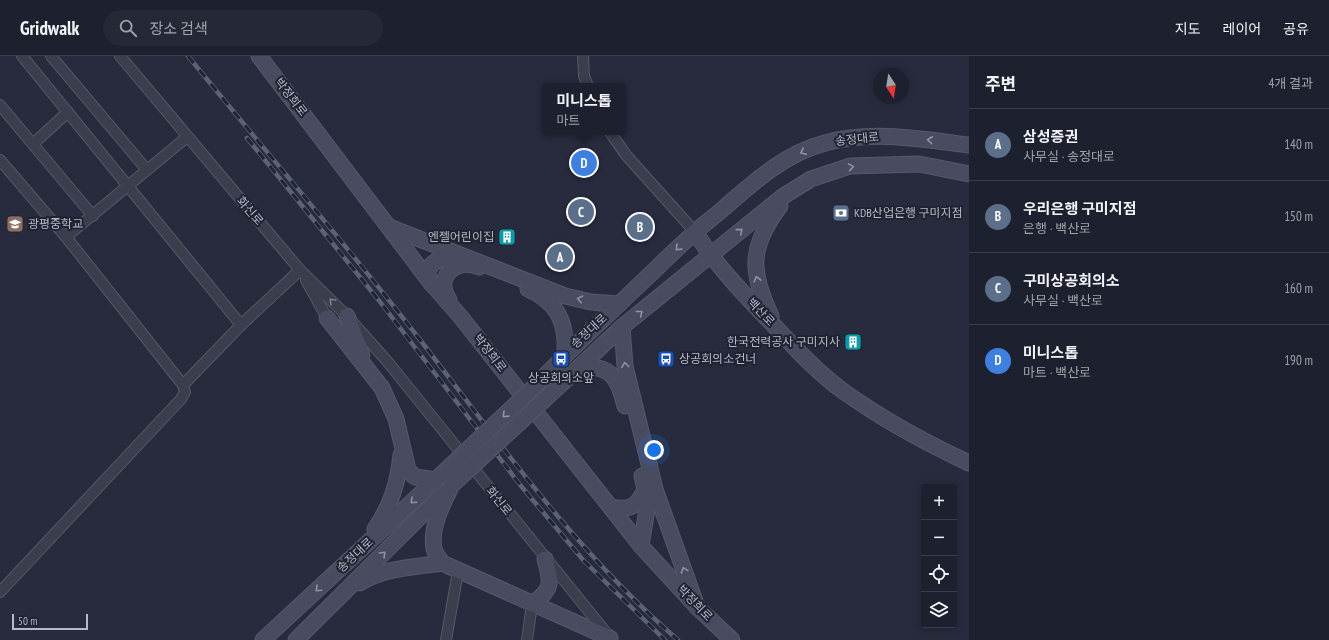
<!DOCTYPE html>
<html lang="ko">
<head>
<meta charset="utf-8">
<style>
  :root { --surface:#1d202e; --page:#252836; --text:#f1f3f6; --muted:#a0a3aa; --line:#3b3e4a; --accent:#d93025 }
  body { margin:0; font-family:"PT Sans Narrow","Noto Sans KR",sans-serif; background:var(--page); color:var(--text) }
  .controls { position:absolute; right:12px; bottom:12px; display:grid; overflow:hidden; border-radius:4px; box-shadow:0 2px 10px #0003 }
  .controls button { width:36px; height:36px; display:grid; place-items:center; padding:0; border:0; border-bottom:1px solid var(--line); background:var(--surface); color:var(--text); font:20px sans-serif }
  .compass { position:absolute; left:873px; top:12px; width:36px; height:36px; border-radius:50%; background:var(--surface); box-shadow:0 2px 10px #0003; rotate:168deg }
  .scale { position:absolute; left:12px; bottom:10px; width:76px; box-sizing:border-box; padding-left:4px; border:2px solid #b6b9c8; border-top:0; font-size:11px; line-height:14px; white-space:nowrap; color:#b6b9c8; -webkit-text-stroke:3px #1f2332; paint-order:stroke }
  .you { position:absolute; left:654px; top:394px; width:14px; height:14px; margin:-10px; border:3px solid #fff; border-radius:50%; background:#1a73e8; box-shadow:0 0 0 6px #1a73e833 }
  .badge { display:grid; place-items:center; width:26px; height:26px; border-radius:50%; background:var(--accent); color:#fff; font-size:13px; font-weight:700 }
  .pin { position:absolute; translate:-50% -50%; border:2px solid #fff; box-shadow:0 1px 4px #0006 }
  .popup { position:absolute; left:542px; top:27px; width:84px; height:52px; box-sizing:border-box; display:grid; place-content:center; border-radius:4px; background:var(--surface); filter:drop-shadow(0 1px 3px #0005); font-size:13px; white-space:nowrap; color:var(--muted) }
  .popup b { font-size:15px; color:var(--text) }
  .popup::after { content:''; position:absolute; left:50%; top:100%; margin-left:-8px; border:8px solid transparent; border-top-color:var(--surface) }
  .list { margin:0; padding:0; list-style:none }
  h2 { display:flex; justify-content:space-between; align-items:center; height:52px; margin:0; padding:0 16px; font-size:17px }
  h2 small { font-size:13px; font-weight:400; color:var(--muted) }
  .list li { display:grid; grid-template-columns:26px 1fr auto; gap:12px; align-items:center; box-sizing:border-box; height:72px; padding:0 16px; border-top:1px solid var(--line) }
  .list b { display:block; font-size:15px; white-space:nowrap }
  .list p { margin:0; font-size:13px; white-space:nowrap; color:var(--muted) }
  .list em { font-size:13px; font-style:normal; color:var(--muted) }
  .icon { flex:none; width:22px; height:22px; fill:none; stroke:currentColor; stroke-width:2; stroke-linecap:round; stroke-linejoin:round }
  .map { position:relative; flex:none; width:969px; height:584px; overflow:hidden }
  header { display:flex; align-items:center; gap:24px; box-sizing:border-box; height:56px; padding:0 20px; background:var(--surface); border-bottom:1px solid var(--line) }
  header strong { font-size:19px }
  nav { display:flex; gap:22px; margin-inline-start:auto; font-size:14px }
  .search { width:280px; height:36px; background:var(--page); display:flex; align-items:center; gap:10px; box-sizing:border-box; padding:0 14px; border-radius:22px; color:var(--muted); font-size:15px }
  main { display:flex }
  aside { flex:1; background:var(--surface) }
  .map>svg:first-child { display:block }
</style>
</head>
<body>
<header>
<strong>Gridwalk</strong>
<div class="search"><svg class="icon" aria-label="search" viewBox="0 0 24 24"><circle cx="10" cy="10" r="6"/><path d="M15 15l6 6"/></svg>장소 검색</div>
<nav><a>지도</a><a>레이어</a><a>공유</a></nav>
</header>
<main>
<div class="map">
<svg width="969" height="584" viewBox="0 0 969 584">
  <rect width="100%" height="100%" fill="#272b3d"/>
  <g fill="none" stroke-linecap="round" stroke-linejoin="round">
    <g stroke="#555968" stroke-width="12">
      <g id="street">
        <path d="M22 0 241 269"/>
        <path d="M51 0 147 114"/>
        <path d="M120 0 300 214 347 260 387 305 608 579"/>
        <path d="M583 0 584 20 588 30"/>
        <path d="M0 49 93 160"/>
        <path d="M610 76 626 99 695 176"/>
        <path d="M33 88 68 56"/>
        <path d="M0 104 66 181 183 329 241 269 300 214"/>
        <path d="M66 181 187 81"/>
        <path d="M306 224 327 262 331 265"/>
        <path d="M0 536 181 343 185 336 183 329"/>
        <path d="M446 584 458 515"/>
        <path d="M527 584 532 548"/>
      </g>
    </g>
    <g stroke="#555968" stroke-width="17">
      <g id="secondary">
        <path d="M259 0 431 227 460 260 641 490 697 551 732 584"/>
        <path d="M389 171 565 240 591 246 619 248"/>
        <path d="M695 176C714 206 737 231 762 257 788 284 813 313 843 335 882 363 926 387 969 407"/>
        <path d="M431 227 427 216C433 202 447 200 460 200"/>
        <path d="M528 233C558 246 567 267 565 298"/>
        <path d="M449 244C434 221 456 201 479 211"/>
        <path d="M347 260 362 299"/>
        <path d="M771 260C750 215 749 191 780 150"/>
        <path d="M327 262 382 332 396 363 408 414 415 421 436 424"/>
        <path d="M622 271 625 310 655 433 695 545"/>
        <path d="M580 311C611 309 618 321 625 350"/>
        <path d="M533 332C568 295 605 262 641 227 659 210 676 193 694 177 704 168 715 160 724 152 755 125 784 98 825 87 872 74 921 83 969 89"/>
        <path d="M544 344 622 271 782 141 811 123 850 110 919 108 969 118"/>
        <path d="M452 429C443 447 430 471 434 493 435 497 439 502 442 507L610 582"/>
        <path d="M612 451C630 455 638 450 645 433"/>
        <path d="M375 473C391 450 398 427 401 399"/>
        <path d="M641 490 648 447 642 420"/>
        <path d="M360 527C383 512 415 511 442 507"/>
        <path d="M532 548C554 533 551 526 545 503"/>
        <path d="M263 584 442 418"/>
        <path d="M296 584 444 437"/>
      </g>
    </g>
    <use href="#street" stroke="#3a3e4d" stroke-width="10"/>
    <use href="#secondary" stroke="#494c60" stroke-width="15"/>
    <g stroke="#5d6174" stroke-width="4.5">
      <g id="rail">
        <path d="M188 0C265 95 346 188 421 285 502 390 577 497 678 584"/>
        <path d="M247 82 381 247 521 430 584 505 665 584"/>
      </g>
    </g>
    <use href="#rail" stroke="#1f2332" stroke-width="3" stroke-dasharray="9" stroke-linecap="butt"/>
    <g stroke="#555968" stroke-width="17" stroke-linecap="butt">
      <g id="secondary-bridge">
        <path d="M442 418 533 332"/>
        <path d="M452 429 544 344"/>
      </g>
    </g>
    <use href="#secondary-bridge" stroke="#494c60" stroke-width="15"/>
  </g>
  <defs><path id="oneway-chevron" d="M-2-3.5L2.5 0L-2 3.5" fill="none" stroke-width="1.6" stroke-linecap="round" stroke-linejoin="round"/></defs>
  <g stroke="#9093a4">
    <use href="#oneway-chevron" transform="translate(930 84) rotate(-174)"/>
    <use href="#oneway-chevron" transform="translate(803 96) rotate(155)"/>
    <use href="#oneway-chevron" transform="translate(851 111) rotate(-9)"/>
    <use href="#oneway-chevron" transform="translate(740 175) rotate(-40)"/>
    <use href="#oneway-chevron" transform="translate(678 192) rotate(136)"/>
    <use href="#oneway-chevron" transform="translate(757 223) rotate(-104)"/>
    <use href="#oneway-chevron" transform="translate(580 243) rotate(-168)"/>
    <use href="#oneway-chevron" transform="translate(640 257) rotate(-39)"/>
    <use href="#oneway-chevron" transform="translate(625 309) rotate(-98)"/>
    <use href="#oneway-chevron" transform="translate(505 359) rotate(136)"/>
    <use href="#oneway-chevron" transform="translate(413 445) rotate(137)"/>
    <use href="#oneway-chevron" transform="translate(383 498) rotate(-45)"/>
    <use href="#oneway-chevron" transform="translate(684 514) rotate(-110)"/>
    <use href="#oneway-chevron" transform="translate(318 533) rotate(137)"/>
  </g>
  <use stroke="#7e8291" href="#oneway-chevron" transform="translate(332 245) rotate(-135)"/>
  <defs>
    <g id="bank-square" transform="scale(0.9)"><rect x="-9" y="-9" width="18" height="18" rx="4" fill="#5c6f8a" stroke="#1f2332"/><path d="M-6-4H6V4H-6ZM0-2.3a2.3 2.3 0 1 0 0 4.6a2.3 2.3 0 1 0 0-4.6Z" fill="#fff"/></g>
    <g id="school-square" transform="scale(0.9)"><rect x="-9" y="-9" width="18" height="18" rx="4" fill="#8d6e63" stroke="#1f2332"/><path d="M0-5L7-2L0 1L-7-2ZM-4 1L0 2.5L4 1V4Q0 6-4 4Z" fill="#fff"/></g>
    <g id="building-square" transform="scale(0.9)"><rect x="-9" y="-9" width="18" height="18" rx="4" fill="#0f9aa8" stroke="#1f2332"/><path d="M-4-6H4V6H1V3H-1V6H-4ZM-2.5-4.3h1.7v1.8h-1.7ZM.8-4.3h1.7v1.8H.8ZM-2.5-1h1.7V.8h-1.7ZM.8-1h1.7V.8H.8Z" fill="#fff"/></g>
    <g id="bus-square" transform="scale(0.9)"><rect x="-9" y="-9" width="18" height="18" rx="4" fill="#1a4fb4" stroke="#1f2332"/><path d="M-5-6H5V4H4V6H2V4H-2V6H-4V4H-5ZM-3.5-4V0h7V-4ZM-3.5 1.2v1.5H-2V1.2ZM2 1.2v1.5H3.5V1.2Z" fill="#fff"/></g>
  </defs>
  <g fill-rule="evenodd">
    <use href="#bank-square" x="841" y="157"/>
    <use href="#school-square" x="15" y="168"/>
    <use href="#building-square" x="507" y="181"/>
    <use href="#building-square" x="853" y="286"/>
    <use href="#bus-square" x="561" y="303"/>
    <use href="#bus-square" x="666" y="303"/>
  </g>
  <g text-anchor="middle" stroke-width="4" stroke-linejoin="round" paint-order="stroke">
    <g font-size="12" fill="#b6b9c8" stroke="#1f2332">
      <text transform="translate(291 41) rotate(52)" y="4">박정희로</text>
      <text transform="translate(857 83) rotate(-6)" y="4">송정대로</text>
      <text transform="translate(250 155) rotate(49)" y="4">화신로</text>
      <text transform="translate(761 256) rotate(46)" y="4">백산로</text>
      <text transform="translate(589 275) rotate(-43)" y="4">송정대로</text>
      <text transform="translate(490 297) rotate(52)" y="4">박정희로</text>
      <text transform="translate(499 445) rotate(51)" y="4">화신로</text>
      <text transform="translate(355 499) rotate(-43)" y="4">송정대로</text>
      <text transform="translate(695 547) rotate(46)" y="4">박정희로</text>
    </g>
    <g font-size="12" fill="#b6b9c8" stroke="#1f2332" text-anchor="start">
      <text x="854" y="161">KDB산업은행 구미지점</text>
      <text x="28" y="172">광평중학교</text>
      <text x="494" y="185" text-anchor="end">엔젤어린이집</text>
      <text x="840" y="290" text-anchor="end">한국전력공사 구미지사</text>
      <text x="679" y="307">상공회의소건너</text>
      <text x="561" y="326" text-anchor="middle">상공회의소앞</text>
    </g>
  </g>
</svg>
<div class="controls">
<button>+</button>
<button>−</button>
<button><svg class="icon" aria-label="locate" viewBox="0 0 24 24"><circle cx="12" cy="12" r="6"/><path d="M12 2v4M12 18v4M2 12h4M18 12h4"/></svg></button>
<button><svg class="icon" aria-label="layers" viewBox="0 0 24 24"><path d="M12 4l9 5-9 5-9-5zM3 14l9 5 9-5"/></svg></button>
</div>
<svg class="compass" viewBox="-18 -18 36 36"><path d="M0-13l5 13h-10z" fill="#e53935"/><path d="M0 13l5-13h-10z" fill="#a0a3aa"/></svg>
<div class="scale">50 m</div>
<div class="you"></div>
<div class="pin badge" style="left:560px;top:201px;background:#5c6f8a">A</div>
<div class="pin badge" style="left:640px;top:171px;background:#5c6f8a">B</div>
<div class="pin badge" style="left:581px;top:156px;background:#5c6f8a">C</div>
<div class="pin badge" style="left:584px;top:107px;background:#3f7fe0">D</div>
<div class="popup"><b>미니스톱</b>마트</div>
</div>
<aside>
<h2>주변<small>4개 결과</small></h2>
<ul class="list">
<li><span class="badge" style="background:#5c6f8a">A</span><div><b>삼성증권</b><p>사무실 · 송정대로</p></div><em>140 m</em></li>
<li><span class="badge" style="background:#5c6f8a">B</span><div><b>우리은행 구미지점</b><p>은행 · 백산로</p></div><em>150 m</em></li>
<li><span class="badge" style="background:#5c6f8a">C</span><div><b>구미상공회의소</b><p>사무실 · 백산로</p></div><em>160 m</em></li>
<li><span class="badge" style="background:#3f7fe0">D</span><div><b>미니스톱</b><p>마트 · 백산로</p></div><em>190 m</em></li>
</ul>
</aside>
</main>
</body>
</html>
